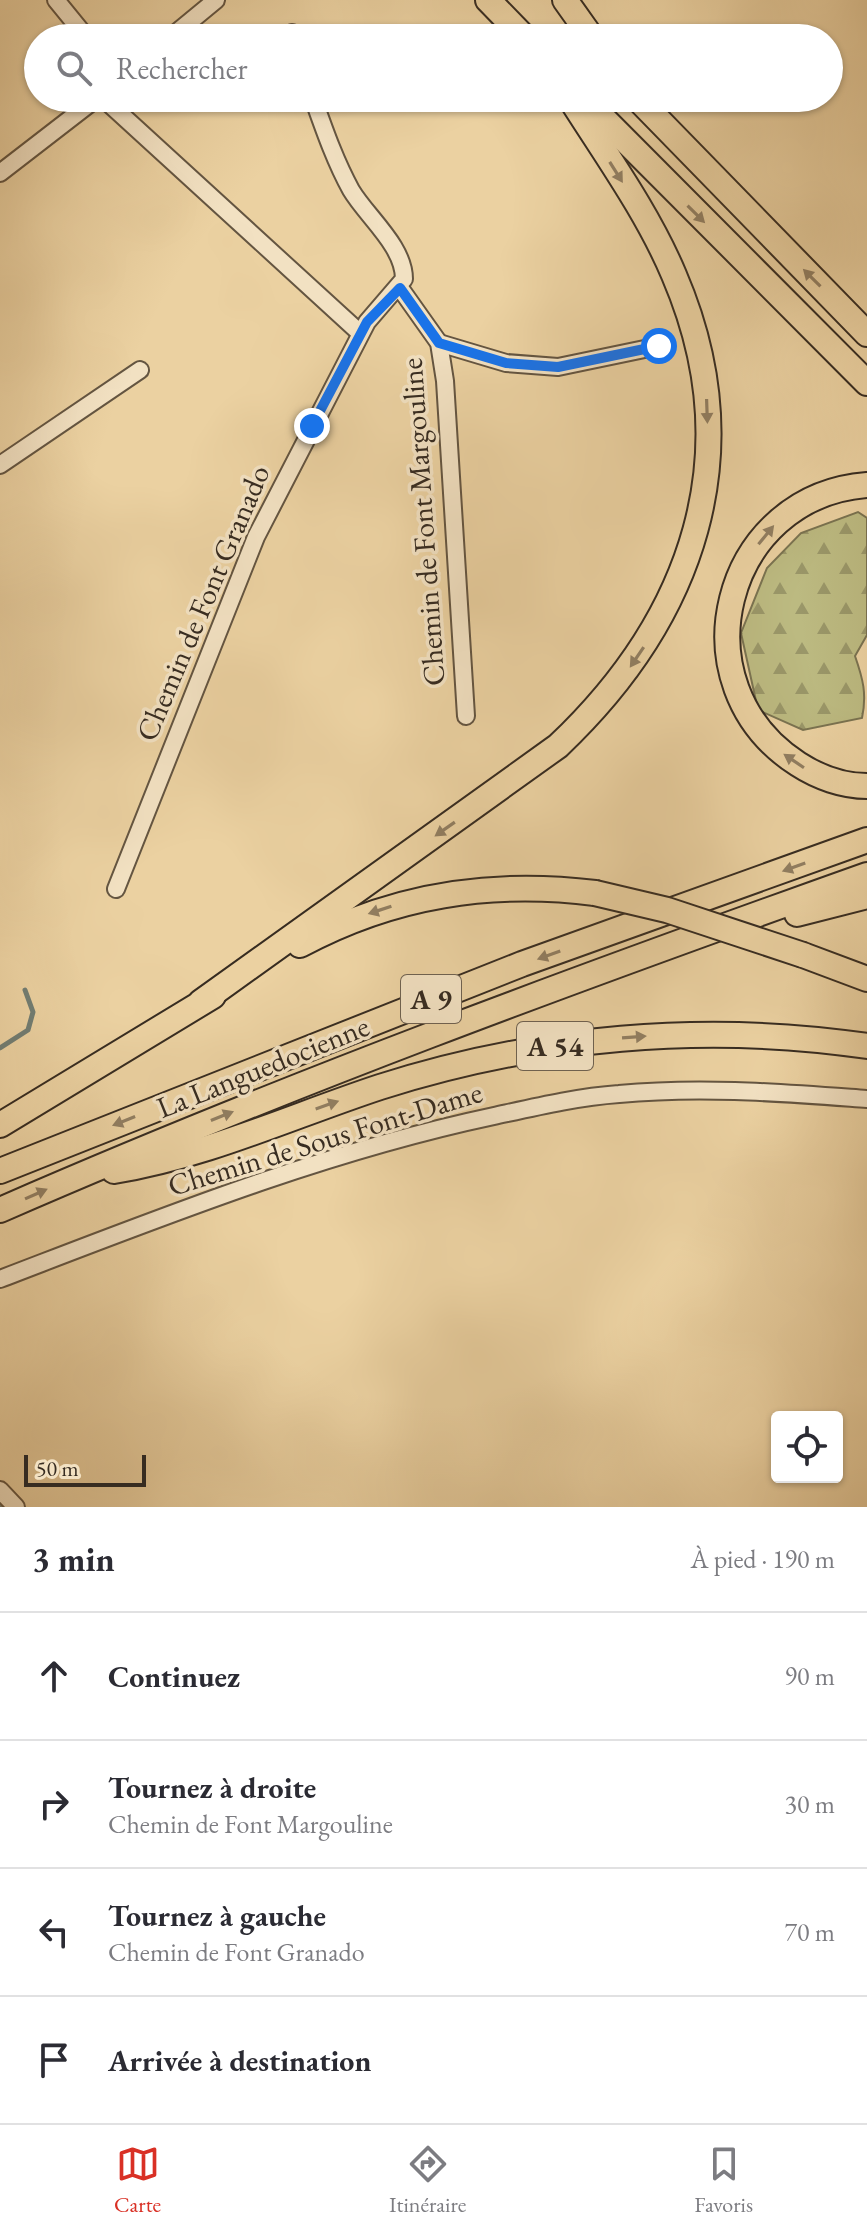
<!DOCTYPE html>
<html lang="fr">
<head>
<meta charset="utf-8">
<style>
  :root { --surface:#fff; --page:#f7f7f7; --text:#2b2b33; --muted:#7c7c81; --line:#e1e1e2; --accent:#d93025 }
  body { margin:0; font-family:"EB Garamond",serif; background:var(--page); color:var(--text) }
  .controls { position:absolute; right:24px; bottom:24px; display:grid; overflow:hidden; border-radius:8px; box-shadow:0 2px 6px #0004 }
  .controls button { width:72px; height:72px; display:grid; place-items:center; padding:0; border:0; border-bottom:2px solid var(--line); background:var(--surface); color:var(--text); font:40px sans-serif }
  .scale { position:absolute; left:24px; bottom:20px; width:122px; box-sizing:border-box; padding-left:8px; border:4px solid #372c21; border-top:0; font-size:22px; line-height:28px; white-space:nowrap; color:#372c21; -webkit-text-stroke:6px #f2e1c2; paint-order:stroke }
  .stop { position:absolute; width:24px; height:24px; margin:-18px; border:6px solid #1a73e8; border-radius:50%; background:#fff }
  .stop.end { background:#1a73e8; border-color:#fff; box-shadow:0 2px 8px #0008 }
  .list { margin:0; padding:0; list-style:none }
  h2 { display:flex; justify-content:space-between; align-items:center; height:104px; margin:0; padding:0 32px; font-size:34px }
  h2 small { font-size:26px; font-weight:400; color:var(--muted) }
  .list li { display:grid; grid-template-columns:52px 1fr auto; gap:24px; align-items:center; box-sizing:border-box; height:128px; padding:0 32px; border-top:2px solid var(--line) }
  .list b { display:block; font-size:30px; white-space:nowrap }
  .list p { margin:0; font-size:26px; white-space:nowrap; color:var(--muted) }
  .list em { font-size:26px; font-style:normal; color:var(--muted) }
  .icon { flex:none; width:44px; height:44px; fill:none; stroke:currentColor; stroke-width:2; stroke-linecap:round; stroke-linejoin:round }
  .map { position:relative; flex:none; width:867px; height:1507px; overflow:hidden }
  .search { position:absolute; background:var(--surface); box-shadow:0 2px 6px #0004; left:24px; right:24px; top:24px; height:88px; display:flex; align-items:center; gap:20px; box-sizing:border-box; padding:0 28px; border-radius:44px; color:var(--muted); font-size:30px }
  .sheet { height:616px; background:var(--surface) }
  nav { display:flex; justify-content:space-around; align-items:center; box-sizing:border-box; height:112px; border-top:2px solid var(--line); background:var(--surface); font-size:22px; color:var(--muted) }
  nav a { display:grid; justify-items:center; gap:4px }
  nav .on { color:var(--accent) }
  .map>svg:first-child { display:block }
</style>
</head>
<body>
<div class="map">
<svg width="867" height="1507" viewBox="0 0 867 1507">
  <defs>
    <pattern id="forest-firs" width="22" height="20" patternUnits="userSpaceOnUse" patternTransform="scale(2)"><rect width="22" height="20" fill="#bcba81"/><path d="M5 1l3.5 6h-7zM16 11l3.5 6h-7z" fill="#9a9769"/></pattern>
  </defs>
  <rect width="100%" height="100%" fill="#ebd1a1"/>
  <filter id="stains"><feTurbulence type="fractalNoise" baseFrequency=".0025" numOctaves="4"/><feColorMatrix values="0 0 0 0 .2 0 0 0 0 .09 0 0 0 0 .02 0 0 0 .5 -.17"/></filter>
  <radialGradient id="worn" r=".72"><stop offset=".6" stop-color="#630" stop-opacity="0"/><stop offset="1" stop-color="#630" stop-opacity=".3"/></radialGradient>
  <path fill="url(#forest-firs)" stroke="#7a7351" stroke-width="2" d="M858 512 867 518V635L855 656C863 679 867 694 862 718L803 730 758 710 741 633 767 568 801 533Z"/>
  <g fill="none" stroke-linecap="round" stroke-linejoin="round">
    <g stroke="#727e74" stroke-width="5">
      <path d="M0 1048 28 1030 33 1012 25 990"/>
      <path d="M0 1505 2 1507"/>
    </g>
    <g stroke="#645541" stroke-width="20">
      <g id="minor">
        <path d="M56 0 87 38"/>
        <path d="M292 33 294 38"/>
        <path d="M170 38 216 0"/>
        <path d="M103 98 360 333"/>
        <path d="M0 173 97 98"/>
        <path d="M400 288 439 343 445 381 466 716"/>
        <path d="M439 343 506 363 558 367 659 346"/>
        <path d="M0 465 140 370"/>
        <path d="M116 889 256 537 367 322 404 279C404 246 367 217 351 190 335 161 324 129 313 98"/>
        <path d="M0 1279C162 1217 324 1152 494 1116 535 1107 577 1097 619 1094 702 1086 784 1093 867 1099"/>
        <path d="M0 1490 16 1507"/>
      </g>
    </g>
    <g stroke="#372c21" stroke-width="28">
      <g id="highway">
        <path d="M488 0 525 38"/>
        <path d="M565 0 592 38"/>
        <path d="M583 98 867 383"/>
        <path d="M637 98 867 334"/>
        <path d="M867 485C722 496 675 685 798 764 818 777 843 786 867 786"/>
        <path d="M797 914 867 896"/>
        <path d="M300 945C393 895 490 880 595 893"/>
        <path d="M803 955 867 979"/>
        <path d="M201 1002 558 746C693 618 751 454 674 275 648 213 606 155 570 98"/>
        <path d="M0 1125 213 996"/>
        <path d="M0 1171 522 964 867 840"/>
        <path d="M114 1171C206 1156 292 1116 380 1087 537 1037 704 1022 867 1046"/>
        <path d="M0 1210C284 1086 575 979 867 875"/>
      </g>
    </g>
    <use href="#minor" stroke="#f2e1c2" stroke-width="16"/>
    <use href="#highway" stroke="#ebd1a1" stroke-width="24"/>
    <g stroke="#372c21" stroke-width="28" stroke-linecap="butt">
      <path id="highway-bridge" d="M595 893 667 910 803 955"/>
    </g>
    <use href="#highway-bridge" stroke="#ebd1a1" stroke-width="24"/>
  </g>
  <defs><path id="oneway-solid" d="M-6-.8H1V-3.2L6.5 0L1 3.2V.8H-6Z" transform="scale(2)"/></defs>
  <g fill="#917e61">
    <use href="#oneway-solid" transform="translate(616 172) rotate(58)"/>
    <use href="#oneway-solid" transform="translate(696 214) rotate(45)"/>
    <use href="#oneway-solid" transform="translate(812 278) rotate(-135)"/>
    <use href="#oneway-solid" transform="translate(707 411) rotate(88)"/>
    <use href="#oneway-solid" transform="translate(766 535) rotate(-51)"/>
    <use href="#oneway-solid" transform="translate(637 657) rotate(124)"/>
    <use href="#oneway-solid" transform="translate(794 761) rotate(-146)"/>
    <use href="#oneway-solid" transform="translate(445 829) rotate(145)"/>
    <use href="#oneway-solid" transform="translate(794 867) rotate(160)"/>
    <use href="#oneway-solid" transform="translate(380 910) rotate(162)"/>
    <use href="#oneway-solid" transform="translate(549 955) rotate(160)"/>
    <use href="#oneway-solid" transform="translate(634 1037) rotate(-4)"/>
    <use href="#oneway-solid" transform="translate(327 1105) rotate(-19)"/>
    <use href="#oneway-solid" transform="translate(222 1116) rotate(-22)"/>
    <use href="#oneway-solid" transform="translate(124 1121) rotate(158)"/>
    <use href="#oneway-solid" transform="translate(36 1194) rotate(-24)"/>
  </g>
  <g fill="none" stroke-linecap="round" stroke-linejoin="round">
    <path stroke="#1a73e8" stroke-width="10" d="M312 426 367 322 400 288 439 343 506 363 558 367 659 346"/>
  </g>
  <g text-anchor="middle" stroke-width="7" stroke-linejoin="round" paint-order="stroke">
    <g fill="#f2e1c2" stroke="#6f6251" stroke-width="2">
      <rect x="401" y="975" width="60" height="48" rx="6"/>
      <rect x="517" y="1022" width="76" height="48" rx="6"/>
    </g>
    <g font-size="28" font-weight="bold" fill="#372c21">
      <text x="431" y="1009">A 9</text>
      <text x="555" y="1056">A 54</text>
    </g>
    <g font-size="30" fill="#372c21" stroke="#f2e1c2">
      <text transform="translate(423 522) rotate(-94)" y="10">Chemin de Font Margouline</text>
      <text transform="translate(203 603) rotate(-67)" y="10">Chemin de Font Granado</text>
      <text transform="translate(263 1067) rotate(-22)" y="10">La Languedocienne</text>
      <text transform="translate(325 1139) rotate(-17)" y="10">Chemin de Sous Font-Dame</text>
    </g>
  </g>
  <rect width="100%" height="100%" filter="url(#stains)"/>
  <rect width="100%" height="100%" fill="url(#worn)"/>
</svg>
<div class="controls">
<button><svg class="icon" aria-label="locate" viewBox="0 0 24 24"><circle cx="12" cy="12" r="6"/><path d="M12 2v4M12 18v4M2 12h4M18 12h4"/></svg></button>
</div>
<div class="scale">50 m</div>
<div class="stop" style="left:659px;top:346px"></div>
<div class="stop end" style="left:312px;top:426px"></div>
<div class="search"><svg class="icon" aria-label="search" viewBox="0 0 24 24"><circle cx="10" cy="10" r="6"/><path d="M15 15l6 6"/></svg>Rechercher</div>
</div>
<section class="sheet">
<h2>3 min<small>À pied · 190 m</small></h2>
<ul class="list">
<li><svg class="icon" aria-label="ahead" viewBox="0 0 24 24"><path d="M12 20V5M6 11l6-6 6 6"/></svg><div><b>Continuez</b></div><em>90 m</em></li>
<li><svg class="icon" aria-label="right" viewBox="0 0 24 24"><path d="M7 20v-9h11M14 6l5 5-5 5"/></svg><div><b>Tournez à droite</b><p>Chemin de Font Margouline</p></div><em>30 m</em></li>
<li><svg class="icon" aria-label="left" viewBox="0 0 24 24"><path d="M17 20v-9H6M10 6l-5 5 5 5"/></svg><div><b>Tournez à gauche</b><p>Chemin de Font Granado</p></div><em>70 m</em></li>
<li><svg class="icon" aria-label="arrive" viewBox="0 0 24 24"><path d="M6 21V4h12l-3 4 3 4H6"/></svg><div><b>Arrivée à destination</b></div></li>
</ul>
</section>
<nav>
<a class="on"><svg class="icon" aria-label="map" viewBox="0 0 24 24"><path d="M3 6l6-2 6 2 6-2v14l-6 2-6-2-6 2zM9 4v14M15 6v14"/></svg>Carte</a>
<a><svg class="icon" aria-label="directions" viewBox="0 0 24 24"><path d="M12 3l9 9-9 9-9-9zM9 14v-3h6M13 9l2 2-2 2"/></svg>Itinéraire</a>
<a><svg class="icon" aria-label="saved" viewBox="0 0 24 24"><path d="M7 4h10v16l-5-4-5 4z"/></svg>Favoris</a>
</nav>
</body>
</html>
